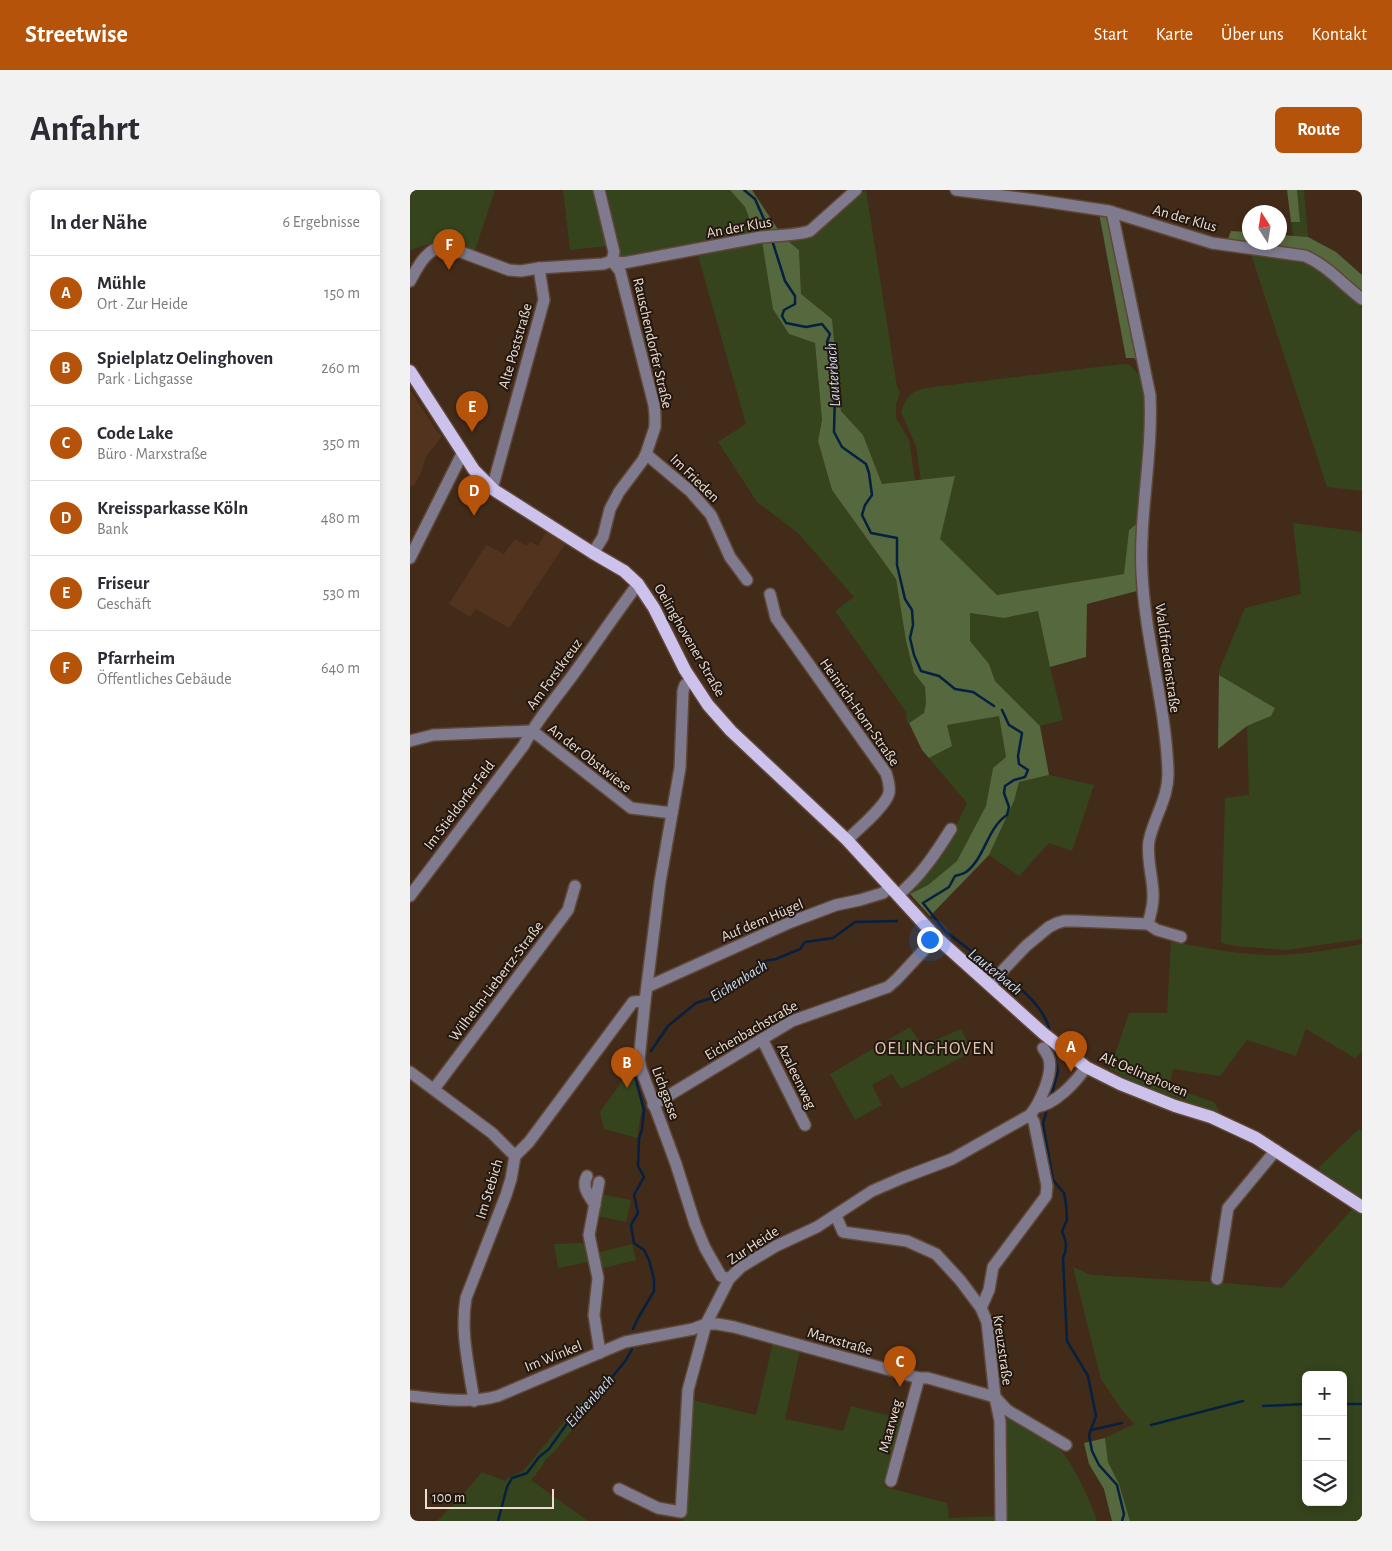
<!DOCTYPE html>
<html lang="de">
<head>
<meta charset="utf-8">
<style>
  :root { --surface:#fff; --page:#f2f2f3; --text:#2b2b33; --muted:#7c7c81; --line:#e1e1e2; --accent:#b45309 }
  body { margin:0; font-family:"Alegreya Sans",sans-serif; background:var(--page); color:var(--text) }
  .controls { position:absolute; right:15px; bottom:15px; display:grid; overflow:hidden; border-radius:8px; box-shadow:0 2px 8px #0003 }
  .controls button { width:45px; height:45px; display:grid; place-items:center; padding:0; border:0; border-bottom:1px solid var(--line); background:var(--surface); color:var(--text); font:25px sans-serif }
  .compass { position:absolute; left:832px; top:15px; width:45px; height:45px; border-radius:50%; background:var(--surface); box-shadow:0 2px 8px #0003; rotate:348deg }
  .scale { position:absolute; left:15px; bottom:12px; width:129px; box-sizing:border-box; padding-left:5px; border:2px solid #ecdcd1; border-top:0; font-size:14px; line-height:18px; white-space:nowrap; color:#ecdcd1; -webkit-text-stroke:4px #22170f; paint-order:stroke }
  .you { position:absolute; left:519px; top:749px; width:18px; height:18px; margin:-12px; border:4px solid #fff; border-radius:50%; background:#1a73e8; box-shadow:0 0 0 8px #1a73e833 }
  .badge { display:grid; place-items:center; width:32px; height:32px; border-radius:50%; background:var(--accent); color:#fff; font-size:16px; font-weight:700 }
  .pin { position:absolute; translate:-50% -41px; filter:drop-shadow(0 1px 2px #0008) }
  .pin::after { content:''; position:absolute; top:26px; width:18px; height:15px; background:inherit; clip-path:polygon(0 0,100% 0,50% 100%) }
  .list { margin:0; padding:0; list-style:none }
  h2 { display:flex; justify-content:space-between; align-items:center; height:65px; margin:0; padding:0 20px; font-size:21px }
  h2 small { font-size:16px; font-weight:400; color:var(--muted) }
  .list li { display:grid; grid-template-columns:32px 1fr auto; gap:15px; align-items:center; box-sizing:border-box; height:75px; padding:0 20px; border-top:1px solid var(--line) }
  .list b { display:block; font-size:19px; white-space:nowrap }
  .list p { margin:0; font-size:16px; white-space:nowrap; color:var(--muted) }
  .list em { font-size:16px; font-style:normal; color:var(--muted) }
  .icon { flex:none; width:28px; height:28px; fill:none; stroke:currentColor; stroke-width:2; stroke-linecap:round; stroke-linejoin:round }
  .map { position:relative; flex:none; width:952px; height:1331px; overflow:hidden; border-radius:8px }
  header { display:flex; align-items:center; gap:30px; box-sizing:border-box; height:70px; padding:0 25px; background:var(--accent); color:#fff }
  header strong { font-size:24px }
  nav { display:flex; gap:28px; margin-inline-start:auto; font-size:18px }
  .intro { display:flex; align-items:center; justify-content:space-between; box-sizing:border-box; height:120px; padding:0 30px }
  h1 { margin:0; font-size:35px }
  .button { padding:12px 22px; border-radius:8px; background:var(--accent); color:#fff; font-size:18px; font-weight:700 }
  main { display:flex; gap:30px; padding:0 30px }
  aside { flex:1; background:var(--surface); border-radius:8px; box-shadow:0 2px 8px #0003 }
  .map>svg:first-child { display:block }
</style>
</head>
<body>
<header>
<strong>Streetwise</strong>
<nav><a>Start</a><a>Karte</a><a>Über uns</a><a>Kontakt</a></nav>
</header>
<div class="intro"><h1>Anfahrt</h1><a class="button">Route</a></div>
<main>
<aside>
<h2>In der Nähe<small>6 Ergebnisse</small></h2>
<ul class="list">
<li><span class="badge">A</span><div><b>Mühle</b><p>Ort · Zur Heide</p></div><em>150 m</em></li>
<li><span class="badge">B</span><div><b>Spielplatz Oelinghoven</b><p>Park · Lichgasse</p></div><em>260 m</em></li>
<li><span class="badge">C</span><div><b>Code Lake</b><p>Büro · Marxstraße</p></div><em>350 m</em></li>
<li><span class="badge">D</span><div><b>Kreissparkasse Köln</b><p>Bank</p></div><em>480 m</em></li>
<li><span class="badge">E</span><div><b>Friseur</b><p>Geschäft</p></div><em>530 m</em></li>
<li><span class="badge">F</span><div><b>Pfarrheim</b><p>Öffentliches Gebäude</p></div><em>640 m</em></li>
</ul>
</aside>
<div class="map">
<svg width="952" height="1331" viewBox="0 0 952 1331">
  <rect width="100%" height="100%" fill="#432b1a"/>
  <g fill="#52331d">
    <path d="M0 200 26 240 32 246 16 267 11 283 4 296 0 295Z"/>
    <path d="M136 342 156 353 99 438 66 419 60 427 39 414 76 355 94 364 105 349 117 356 120 352 128 356Z"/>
  </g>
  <g fill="#35441d" fill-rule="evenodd">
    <path d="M0 0H85L65 60 35 49 0 60Z"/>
    <path d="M153 0H183L196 56 160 60Z"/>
    <path d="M193 0H320L335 17 345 44 217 69 209 64Z"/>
    <path d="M456 0 487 197 490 202 486 215V228L499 250 505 290 472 294 453 245 431 221 422 129 391 104 389 60 374 48 391 49 441 8Z"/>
    <path d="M887 0H894L898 47 883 46 881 32H890Z"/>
    <path d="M352 51 379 144 405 153 412 230 408 251 422 300 486 389 496 451 504 483 515 497 516 513 514 523 497 534 496 522 425 421 444 407 388 343 347 312 308 252 336 234 287 62Z"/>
    <path d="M841 64 894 70 933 98 952 118V301L917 297Z"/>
    <path d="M712 174 720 175 729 185 734 196 739 240 729 332 719 340 714 384 587 405 529 349 545 286 511 290 506 256 491 222C497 206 500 202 516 198Z"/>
    <path d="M883 333 952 342V749L877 760 826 756 811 753 815 608 839 605 837 536 861 526 865 518 809 485V481L835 418 891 404Z"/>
    <path d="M628 421 640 477 653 530 630 536 585 491 579 474 560 451V423L594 428Z"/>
    <path d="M589 525 596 567 583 578 576 616 548 671 518 695 500 704 537 656 557 613 519 568 541 554 537 535Z"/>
    <path d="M639 585 684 595 662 661 639 653 609 686 579 665 604 611 609 592Z"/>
    <path d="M761 752C803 759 845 768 887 764 909 762 931 758 952 754V862L945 868 896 839 886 866 837 850 810 886 763 879 759 897 804 912 811 924 721 891 700 879 719 823H757Z"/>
    <path d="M500 837 512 856 551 839 562 862 491 899 482 884 462 895 472 915 445 930 420 884Z"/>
    <path d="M221 879 232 917 227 948 194 939 190 922Z"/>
    <path d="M949 939 952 942V1012L910 985 909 977Z"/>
    <path d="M191 1004 221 1010 216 1032 187 1026Z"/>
    <path d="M943 1018 952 1024V1331H720L709 1294 698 1272 695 1248 724 1234 712 1220 691 1189 663 1077 681 1085 803 1092 872 1098ZM896 1185H933V1312H896Z"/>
    <path d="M175 1053 179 1072 148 1078 144 1054Z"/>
    <path d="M222 1054 226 1070 190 1079 186 1063Z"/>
    <path d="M363 1153 390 1160 375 1229 433 1241 441 1216 492 1229 475 1297 537 1313 539 1328 591 1326 590 1331H273L282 1210 346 1225Z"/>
    <path d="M188 1199H201L187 1211 180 1220 176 1222 145 1261 136 1269 131 1278 121 1290 178 1331H27L50 1308 72 1282 95 1291 98 1288 113 1281 168 1215Z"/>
    <path d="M596 1228 604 1229C617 1238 638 1248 649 1259 662 1270 682 1314 687 1331H593L594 1231Z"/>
  </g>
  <g fill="#56683d">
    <path d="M320 0H342L369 41 345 44 335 17Z"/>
    <path d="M877 0H887L890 32H881Z"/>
    <path d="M689 23 697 26 731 175 724 168H716Z"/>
    <path d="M821 41 839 42V52H869L870 45 898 47 926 62 952 85V104L924 79 817 51Z"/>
    <path d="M374 48 389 60 391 104 422 129 431 221 453 245 472 294 545 286 530 349 587 405 714 384 719 340 729 332 727 401 677 414 676 467 640 477 628 421 594 428 560 423V451L579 474 585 491 630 536 639 585 609 592 604 611 579 665 520 726 500 704 518 695 547 671 576 616 583 578 596 567 589 526 537 535 542 556 519 568 512 560 499 533 514 523 516 513 515 497 504 483 496 451 486 389 422 300 408 251 412 230 405 153 379 144 363 119 352 51Z"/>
    <path d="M809 485 865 518 861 526 837 536 808 559Z"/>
    <path d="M695 1248 698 1272 709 1294 720 1331H702L694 1299 679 1274 674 1253Z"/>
  </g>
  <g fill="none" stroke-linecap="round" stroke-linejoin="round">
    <g stroke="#052040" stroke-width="2.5">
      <path d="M334 0 345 9 360 43"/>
      <path d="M362 50 375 91 385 106V114L374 120 372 126 376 133 396 137 412 134 420 144 417 152 425 203 424 242 432 257 456 274 459 283 462 305 455 315 452 325 461 343 487 348V375L495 409 502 420 503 435 500 448 504 465 511 481 529 486 545 499 563 502 584 516"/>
      <path d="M587 781 535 741 513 713 539 697 545 686C548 685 553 684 556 682 575 668 577 638 597 625L599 617 594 603 595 596 604 590 615 587 618 580 609 574 608 566 612 543 599 535 592 520"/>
      <path d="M593 785C613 800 634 817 640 841"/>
      <path d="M241 861 258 836 286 813 305 807 341 784 355 771 366 769 390 759 395 752 423 748 445 732 487 731"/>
      <path d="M223 872 224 882 234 920 232 939 229 949 228 976 234 987 224 1005 228 1023 221 1035 224 1053 234 1060 239 1070 244 1089V1101L227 1130 223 1139"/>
      <path d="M641 907 648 881 643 857"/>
      <path d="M637 919 633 934 643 990 654 1003 656 1014 657 1030 652 1041C656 1051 658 1057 653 1068L657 1151 678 1186 686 1226 679 1245 682 1261 689 1275 707 1295 714 1324 712 1331"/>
      <path d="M933 1214H952"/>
      <path d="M853 1216 896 1214"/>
      <path d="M741 1235 833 1211"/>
      <path d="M681 1240 712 1233"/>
      <path d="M88 1331 97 1297 102 1288 117 1283 129 1267 139 1259 168 1218 175 1216 182 1208 190 1202 216 1170 222 1159"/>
    </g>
    <g stroke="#5e4737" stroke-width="14">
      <g id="minor">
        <path d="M189 0 204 62 202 71"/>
        <path d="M546 0 625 10 699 21 802 53 895 66C918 76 933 95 952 109"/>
        <path d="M202 71 213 73 351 47C367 45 385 46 400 41L446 0"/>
        <path d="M0 91C9 75 16 59 35 56L99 80 111 81 129 78 193 74 202 71"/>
        <path d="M236 264 280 301 301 325 320 367 337 390"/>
        <path d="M82 299 134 110 129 78"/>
        <path d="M183 363 193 347 200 319 209 302 233 270 236 264 245 237V225L244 215 210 81 202 71"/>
        <path d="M0 368 52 264"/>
        <path d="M360 404 366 428 476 583C478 589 480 596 479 603 476 616 447 640 437 650"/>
        <path d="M281 490 275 495 273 501 270 578 250 692 235 811 229 870 231 879 266 974 285 1034 295 1058 311 1086 319 1089"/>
        <path d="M121 541 129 546 221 618 262 623"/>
        <path d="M0 551 23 545 121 541"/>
        <path d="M488 705C510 687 526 663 541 639"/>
        <path d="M0 706 114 555C127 529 148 506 165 482 186 453 206 423 228 394"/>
        <path d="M738 734 747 740 771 747"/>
        <path d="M579 795 616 756 639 737 647 733 654 731H666L738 734C740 726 743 717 743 708 744 690 736 670 739 651 744 627 759 607 758 582 756 515 735 450 732 383 729 324 743 265 740 205L702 22"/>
        <path d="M237 797 381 732 426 715 450 710 473 703 480 697"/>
        <path d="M352 849 395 935"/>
        <path d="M0 882 82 943 105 966"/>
        <path d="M24 899 158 720 165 696"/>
        <path d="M243 915 382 831 478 797 487 789 526 747"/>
        <path d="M626 917C645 915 666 892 676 877"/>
        <path d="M177 986C171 997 179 1006 185 1015"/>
        <path d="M189 992 179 1045 188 1088 184 1125 190 1163"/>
        <path d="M426 1026 433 1042 497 1051 526 1064 550 1090 571 1118 577 1132 585 1207 590 1231 591 1331"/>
        <path d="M807 1089 818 1018 866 960"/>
        <path d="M571 1118 579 1100 583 1077 636 1006 637 996 624 932 620 925"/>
        <path d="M0 1206C29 1209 60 1214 88 1206L215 1152 283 1139 296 1134H307L324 1137 509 1188H518L585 1207 597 1220 656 1255"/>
        <path d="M64 1211C59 1177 50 1142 56 1108L96 1005 101 989 105 966 119 952 223 812 235 811"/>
        <path d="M481 1291 509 1188"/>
        <path d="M209 1299 248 1318 271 1322 278 1200 296 1134 319 1089 331 1077 366 1056 407 1037 462 1001 492 988 542 969 620 925C630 913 643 884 639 869 638 865 635 861 633 858"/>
      </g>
    </g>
    <g stroke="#5e4737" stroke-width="15">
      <path id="major" d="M0 181 64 280 84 300 183 363 214 381 228 394 244 418 275 480 298 515 321 541 437 650 526 747 634 844 676 877 710 894 765 916 801 927 846 948 952 1017"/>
    </g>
    <use href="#minor" stroke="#7f7a8e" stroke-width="11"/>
    <use href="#major" stroke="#cdc2eb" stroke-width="12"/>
  </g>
  <g text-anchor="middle" stroke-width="4" stroke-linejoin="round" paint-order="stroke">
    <g font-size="15" fill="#ecdcd1" stroke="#22170f">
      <text transform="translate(775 28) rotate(16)" y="5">An der Klus</text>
      <text transform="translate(329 37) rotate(-10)" y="5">An der Klus</text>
      <text transform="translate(243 153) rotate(77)" y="5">Rauschendorfer Straße</text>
      <text transform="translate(105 156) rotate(-74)" y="5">Alte Poststraße</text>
      <text transform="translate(285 288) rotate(44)" y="5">Im Frieden</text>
      <text transform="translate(280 450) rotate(60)" y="5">Oelinghovener Straße</text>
      <text transform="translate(758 468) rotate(82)" y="5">Waldfriedenstraße</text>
      <text transform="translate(144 484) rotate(-54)" y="5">Am Forstkreuz</text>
      <text transform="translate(450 522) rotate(55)" y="5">Heinrich-Horn-Straße</text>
      <text transform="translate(180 568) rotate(38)" y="5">An der Obstwiese</text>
      <text transform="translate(49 615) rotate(-53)" y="5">Im Stieldorfer Feld</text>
      <text transform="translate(352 730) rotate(-23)" y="5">Auf dem Hügel</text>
      <text transform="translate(86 791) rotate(-53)" y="5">Wilhelm-Liebertz-Straße</text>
      <text transform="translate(341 840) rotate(-30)" y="5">Eichenbachstraße</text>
      <text transform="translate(734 884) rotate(23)" y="5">Alt Oelinghoven</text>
      <text transform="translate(387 886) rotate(64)" y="5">Azaleenweg</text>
      <text transform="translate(256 903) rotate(70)" y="5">Lichgasse</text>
      <text transform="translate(79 999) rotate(-73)" y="5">Im Stebich</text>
      <text transform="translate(343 1055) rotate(-33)" y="5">Zur Heide</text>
      <text transform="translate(430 1151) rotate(16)" y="5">Marxstraße</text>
      <text transform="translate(593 1160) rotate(82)" y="5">Kreuzstraße</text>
      <text transform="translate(143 1166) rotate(-22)" y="5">Im Winkel</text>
      <text transform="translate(480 1236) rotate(-75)" y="5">Maarweg</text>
    </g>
    <g font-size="16" font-style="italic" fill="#c8dbf3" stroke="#22170f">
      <text transform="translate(422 185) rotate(-94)" y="6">Lauterbach</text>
      <text transform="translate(586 781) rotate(39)" y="6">Lauterbach</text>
      <text transform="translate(328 790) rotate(-32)" y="6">Eichenbach</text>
      <text transform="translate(179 1210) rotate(-48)" y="6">Eichenbach</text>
    </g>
    <g font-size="18" letter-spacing="1" fill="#e2c3ae" stroke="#22170f">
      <text x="525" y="864">OELINGHOVEN</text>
    </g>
  </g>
</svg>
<div class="controls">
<button>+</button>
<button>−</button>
<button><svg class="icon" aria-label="layers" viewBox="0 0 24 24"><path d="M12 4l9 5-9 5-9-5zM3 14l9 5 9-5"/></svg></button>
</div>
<svg class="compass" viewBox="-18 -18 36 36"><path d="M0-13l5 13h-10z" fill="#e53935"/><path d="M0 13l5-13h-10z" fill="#7c7c81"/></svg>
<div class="scale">100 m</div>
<div class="you"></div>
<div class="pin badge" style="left:661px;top:882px">A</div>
<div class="pin badge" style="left:217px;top:898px">B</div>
<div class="pin badge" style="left:490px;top:1197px">C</div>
<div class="pin badge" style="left:64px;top:326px">D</div>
<div class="pin badge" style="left:62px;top:242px">E</div>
<div class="pin badge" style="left:39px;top:80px">F</div>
</div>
</main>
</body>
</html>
